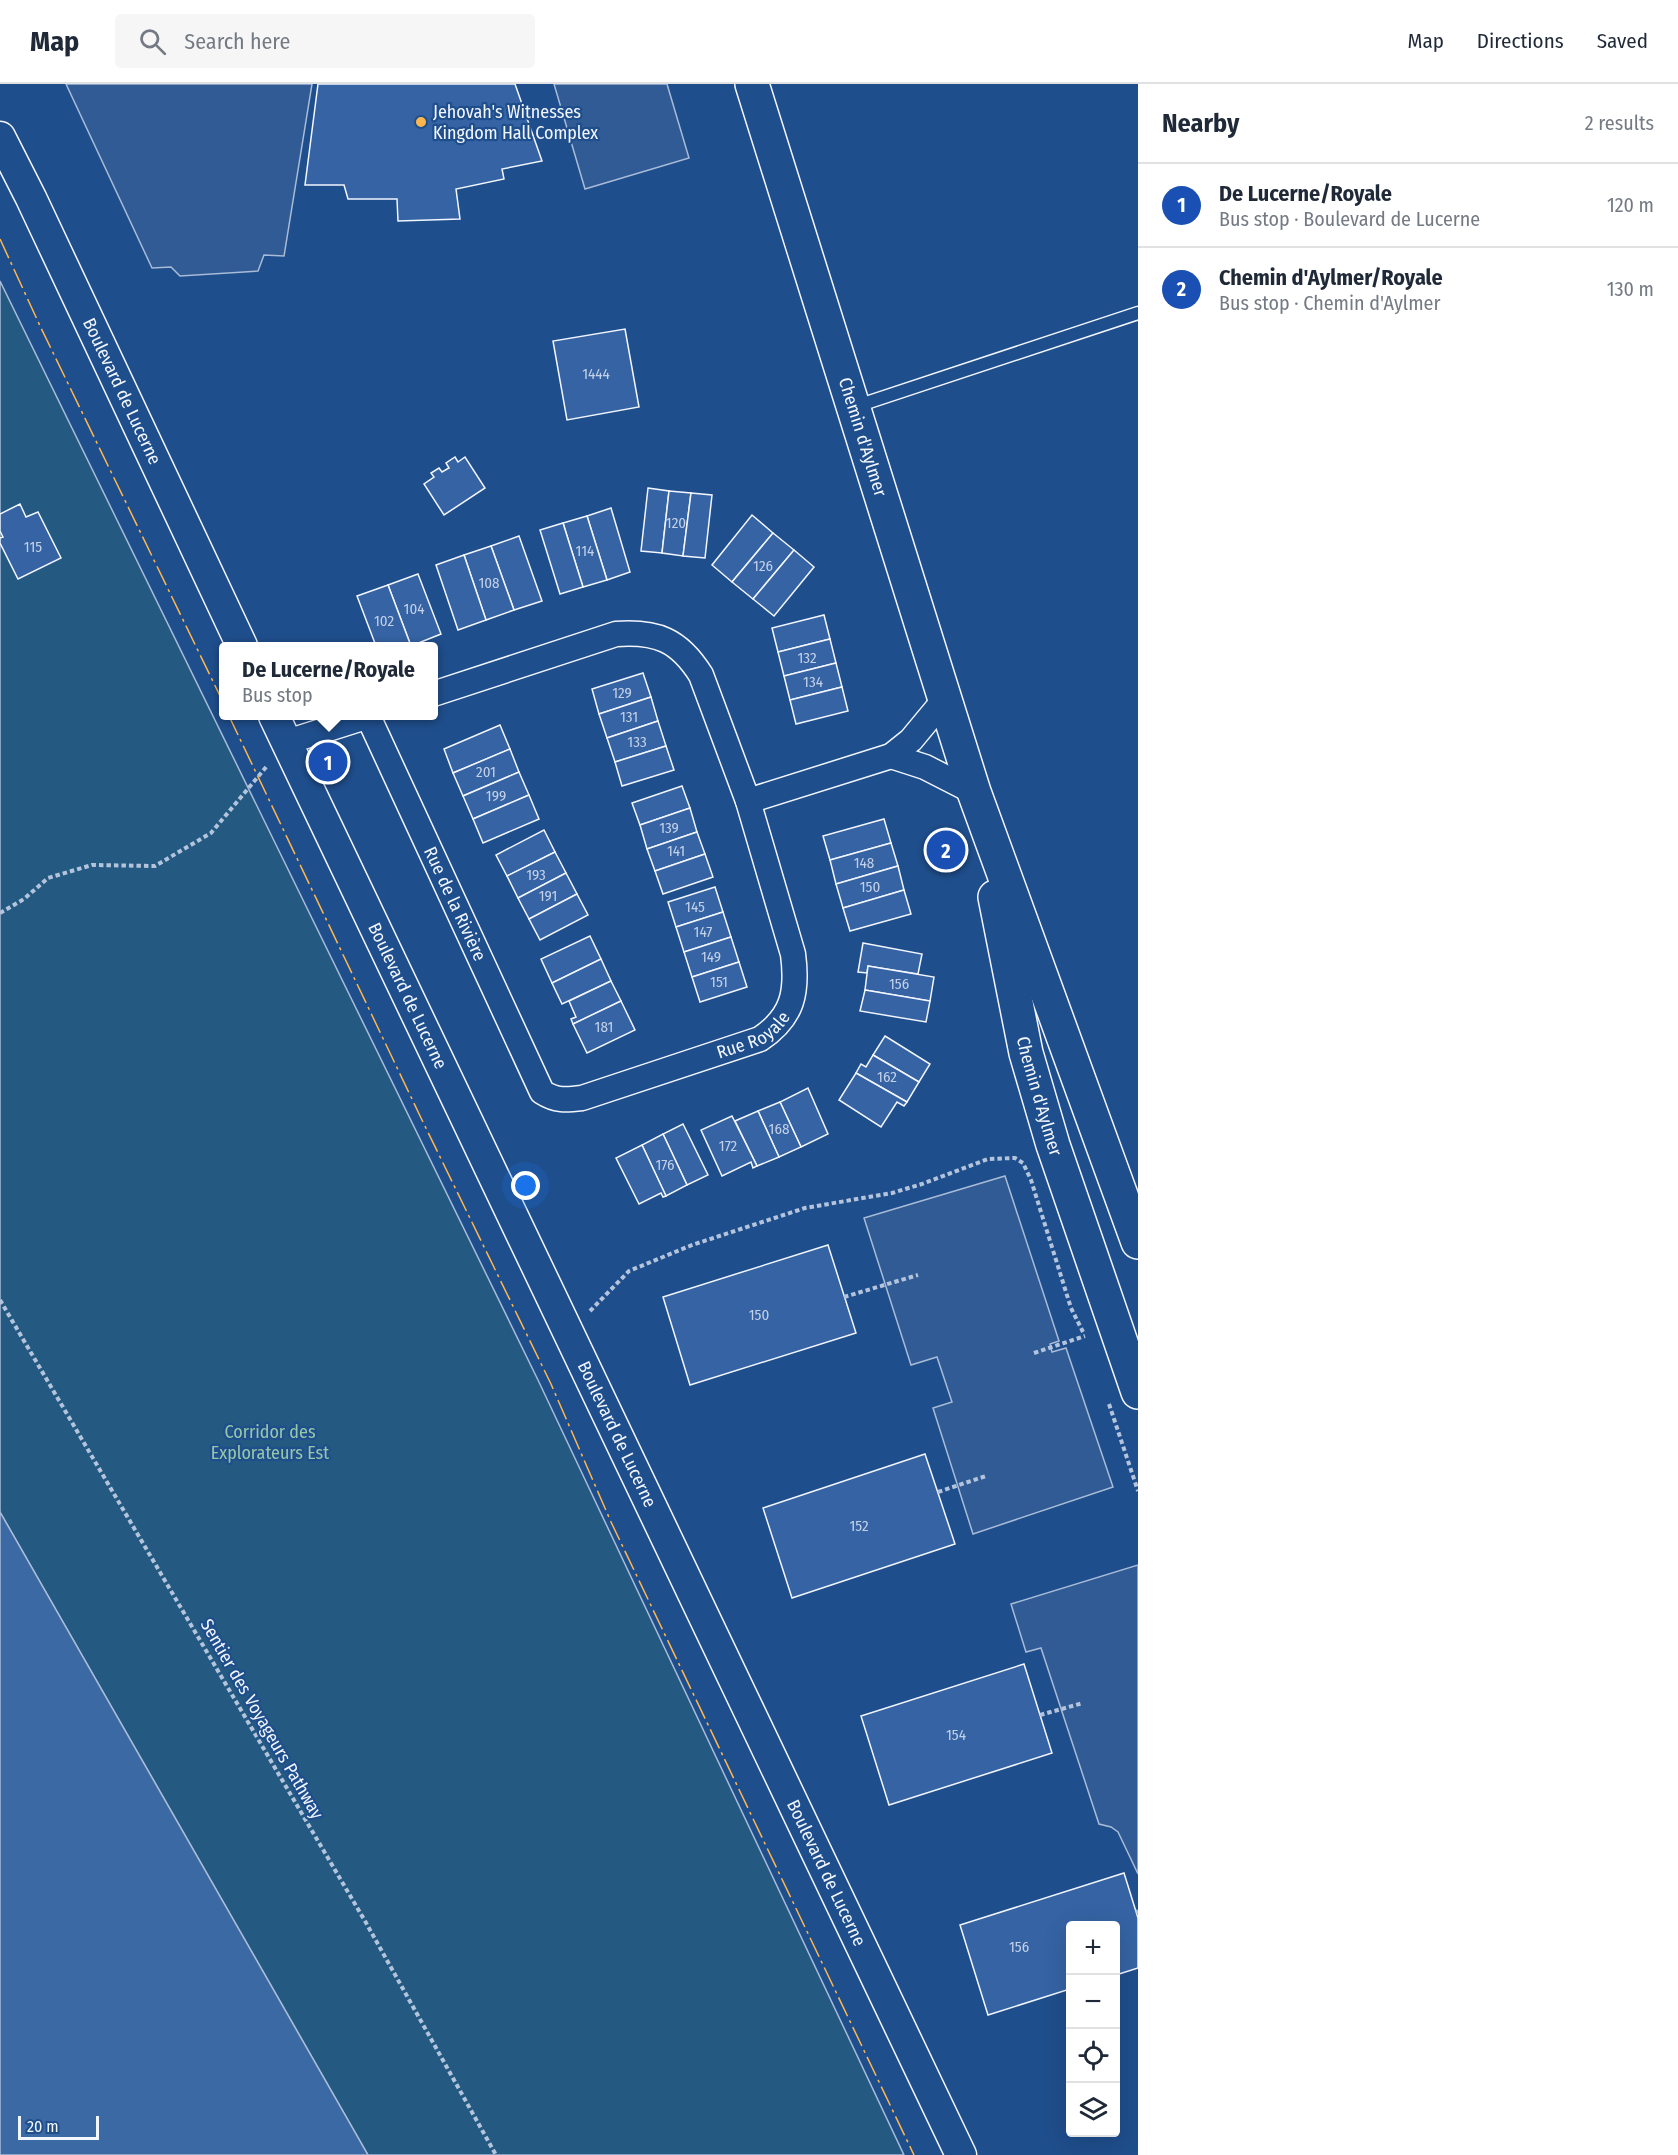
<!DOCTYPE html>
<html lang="en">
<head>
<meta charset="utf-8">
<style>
  :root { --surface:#fff; --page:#f6f6f7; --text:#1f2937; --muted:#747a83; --line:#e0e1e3; --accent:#b45309 }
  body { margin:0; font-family:"Fira Sans Condensed",sans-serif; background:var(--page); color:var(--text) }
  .controls { position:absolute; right:18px; bottom:18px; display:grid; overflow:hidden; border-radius:6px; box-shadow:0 6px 24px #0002 }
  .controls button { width:54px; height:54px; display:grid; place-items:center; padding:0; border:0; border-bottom:2px solid var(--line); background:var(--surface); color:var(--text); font:30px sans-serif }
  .scale { position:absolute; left:18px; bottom:15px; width:81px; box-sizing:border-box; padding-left:6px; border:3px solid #f2f6ff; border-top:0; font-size:16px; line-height:21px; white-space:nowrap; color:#f2f6ff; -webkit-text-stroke:4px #1f4e8c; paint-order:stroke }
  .you { position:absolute; left:526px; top:1102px; width:21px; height:21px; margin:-15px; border:4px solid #fff; border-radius:50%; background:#1a73e8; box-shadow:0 0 0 9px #1a73e833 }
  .badge { display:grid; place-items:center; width:39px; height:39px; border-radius:50%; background:var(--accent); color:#fff; font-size:20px; font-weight:700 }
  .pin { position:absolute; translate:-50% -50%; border:3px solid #fff; box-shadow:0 2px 6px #0006 }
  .popup { position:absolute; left:219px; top:558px; width:219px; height:78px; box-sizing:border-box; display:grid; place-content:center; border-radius:6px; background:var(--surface); filter:drop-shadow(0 2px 4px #0005); font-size:20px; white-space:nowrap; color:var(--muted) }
  .popup b { font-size:22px; color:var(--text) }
  .popup::after { content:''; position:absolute; left:50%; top:100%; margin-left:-12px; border:12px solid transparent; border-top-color:var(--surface) }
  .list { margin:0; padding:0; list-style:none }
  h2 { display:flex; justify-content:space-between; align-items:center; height:78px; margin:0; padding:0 24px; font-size:26px }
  h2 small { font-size:20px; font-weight:400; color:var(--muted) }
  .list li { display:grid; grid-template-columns:39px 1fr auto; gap:18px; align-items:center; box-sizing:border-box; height:84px; padding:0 24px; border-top:2px solid var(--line) }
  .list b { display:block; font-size:22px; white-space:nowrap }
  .list p { margin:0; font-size:20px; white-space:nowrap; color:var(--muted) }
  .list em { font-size:20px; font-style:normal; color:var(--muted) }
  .icon { flex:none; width:33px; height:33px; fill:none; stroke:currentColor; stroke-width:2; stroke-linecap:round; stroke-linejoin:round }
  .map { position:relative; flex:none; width:1138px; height:2071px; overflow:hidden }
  header { display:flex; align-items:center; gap:36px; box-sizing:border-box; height:84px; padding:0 30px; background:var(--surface); border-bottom:2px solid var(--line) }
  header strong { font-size:28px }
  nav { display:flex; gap:33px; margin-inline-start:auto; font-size:21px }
  .search { width:420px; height:54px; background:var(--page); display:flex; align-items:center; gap:15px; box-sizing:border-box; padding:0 21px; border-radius:6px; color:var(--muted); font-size:22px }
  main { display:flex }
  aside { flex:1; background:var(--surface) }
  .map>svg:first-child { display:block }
</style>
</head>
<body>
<header>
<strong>Map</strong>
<div class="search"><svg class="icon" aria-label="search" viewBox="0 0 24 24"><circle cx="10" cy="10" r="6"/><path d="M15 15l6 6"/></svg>Search here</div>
<nav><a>Map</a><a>Directions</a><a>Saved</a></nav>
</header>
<main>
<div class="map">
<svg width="1138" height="2071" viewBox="0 0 1138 2071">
  <rect width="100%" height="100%" fill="#1f4e8c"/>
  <path fill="#245a82" stroke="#a8bbd7" stroke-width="1.5" d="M0 197 538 1296 904 2071H368L0 1428Z"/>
  <g fill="#305b95" stroke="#a8bbd7" stroke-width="1.5">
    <path d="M66 0H312L284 172 264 171 258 187 180 192 171 183 152 184Z"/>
    <path d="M554 0H667L689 74 585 105Z"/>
    <path d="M1005 1092 1059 1257 1050 1260 1052 1268 1066 1264 1113 1403 973 1450 933 1324 952 1318 937 1273 911 1281 864 1134Z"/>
    <path d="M1138 1481V1790L1118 1748 1111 1743 1099 1740 1041 1564 1026 1568 1011 1520Z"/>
  </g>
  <path fill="#3b69a3" stroke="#a8bbd7" stroke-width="1.5" d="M0 1428 368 2071H0Z"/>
  <g fill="#3563a3" stroke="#f2f6ff" stroke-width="1.5">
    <path d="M318 0H515L542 77 502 85 504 95 456 105 460 135 398 137 397 115H348L344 101H305Z"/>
    <path d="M625 245 639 323 567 336 553 257Z"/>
    <path d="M455 373 458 378 465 373 485 404 444 431 424 400 434 393 431 389 439 384 442 388 449 384 446 379Z"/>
    <path d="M648 404 669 407 662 469 641 467Z"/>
    <path d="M669 407 691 409 683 472 662 469Z"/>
    <path d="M691 409 712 411 705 474 683 472Z"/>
    <path d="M20 420 26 433 38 428 61 474 18 495 0 459V454L3 453 0 447V430Z"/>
    <path d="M611 424 630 488 607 496 587 432Z"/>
    <path d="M752 431 773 449 732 498 712 481Z"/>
    <path d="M587 432 607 496 583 503 563 439Z"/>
    <path d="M563 439 583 503 560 510 540 446Z"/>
    <path d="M773 449 794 466 753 515 732 498Z"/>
    <path d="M519 452 542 517 514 526 491 462Z"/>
    <path d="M491 462 514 526 486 536 464 471Z"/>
    <path d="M794 466 814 483 774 532 753 515Z"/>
    <path d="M464 471 486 536 458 546 436 481Z"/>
    <path d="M418 490 441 550 411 562 388 501Z"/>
    <path d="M388 501 411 562H376L357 512Z"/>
    <path d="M824 531 830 555 778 568 772 544Z"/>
    <path d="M830 555 836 579 784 592 778 568Z"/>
    <path d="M836 579 842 603 790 616 784 592Z"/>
    <path d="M643 589 651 613 599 630 592 605Z"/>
    <path d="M842 603 848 627 796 640 790 616Z"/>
    <path d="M651 613 658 637 607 654 599 630Z"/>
    <path d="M658 637 666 662 615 678 607 654Z"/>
    <path d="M500 641 510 665 453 689 444 665Z"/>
    <path d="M666 662 674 686 622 702 615 678Z"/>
    <path d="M510 665 519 688 463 712 453 689Z"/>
    <path d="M519 688 529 711 473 735 463 712Z"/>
    <path d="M682 702 690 724 640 741 632 719Z"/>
    <path d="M529 711 539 735 483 759 473 735Z"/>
    <path d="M690 724 697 748 647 765 640 741Z"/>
    <path d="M884 735 891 759 830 776 823 752Z"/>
    <path d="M544 746 555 768 507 792 496 771Z"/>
    <path d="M697 748 705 770 655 787 647 765Z"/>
    <path d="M891 759 898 782 836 800 830 776Z"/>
    <path d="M555 768 566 789 518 814 507 792Z"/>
    <path d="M705 770 713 793 663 810 655 787Z"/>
    <path d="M898 782 904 806 843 824 836 800Z"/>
    <path d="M566 789 577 810 529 835 518 814Z"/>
    <path d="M715 803 723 828 676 843 668 818Z"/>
    <path d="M904 806 911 830 850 847 843 824Z"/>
    <path d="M577 810 588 831 540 856 529 835Z"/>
    <path d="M723 828 731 853 684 868 676 843Z"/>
    <path d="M590 852 601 875 552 899 541 875Z"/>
    <path d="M731 853 739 878 692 893 684 868Z"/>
    <path d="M863 859 922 870 918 890 868 882 867 889 858 888Z"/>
    <path d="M601 875 611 897 562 920 552 899Z"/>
    <path d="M739 878 747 903 700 918 692 893Z"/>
    <path d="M868 882 934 893 930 917 865 906Z"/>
    <path d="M611 897 621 917 573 940 571 935 576 933 569 917Z"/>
    <path d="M865 906 930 917 926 938 860 927Z"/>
    <path d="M621 917 635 946 587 969 573 940Z"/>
    <path d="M885 952 930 980 919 998 873 971Z"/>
    <path d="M873 971 919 998 907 1018 856 989 861 980 866 983Z"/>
    <path d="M856 989 907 1018 904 1022 897 1018 881 1043 839 1016Z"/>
    <path d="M808 1004 828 1050 801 1063 780 1018Z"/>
    <path d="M780 1018 801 1063 779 1073 758 1027Z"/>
    <path d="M758 1027 779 1073 757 1082 735 1037Z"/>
    <path d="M732 1032 757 1082 753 1084 751 1078 722 1092 701 1046Z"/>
    <path d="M683 1040 708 1091 687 1101 663 1050Z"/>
    <path d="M663 1050 687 1101 666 1112 642 1061Z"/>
    <path d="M642 1061 666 1112 663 1113 661 1109 639 1120 616 1074Z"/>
    <path d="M828 1161 856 1249 690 1301 663 1213Z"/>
    <path d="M925 1370 955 1460 792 1514 763 1424Z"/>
    <path d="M1024 1580 1052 1669 889 1721 861 1632Z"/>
    <path d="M1124 1789 1138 1834V1884L1116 1891V1842H1070V1905L988 1931 960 1841Z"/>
  </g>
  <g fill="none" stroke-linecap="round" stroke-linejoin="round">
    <g stroke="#f2f6ff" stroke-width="15">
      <path id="service" d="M854 323 1138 229"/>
    </g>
    <g stroke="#f2f6ff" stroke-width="27">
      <g id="minor">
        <path id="s1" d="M368 632 542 1008C556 1017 566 1016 582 1014L760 955C793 933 798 908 793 870L748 717 701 591C679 556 657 547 616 550L433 610"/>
        <path d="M287 658 369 632"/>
        <path d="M891 672 925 683 974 708"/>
        <path d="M748 717 891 672 911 656 945 615"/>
      </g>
    </g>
    <g stroke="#f2f6ff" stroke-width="33">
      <g id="tertiary">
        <path id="s2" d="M0 53 31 114 242 562"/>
        <path id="s3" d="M274 632 961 2071"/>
      </g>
    </g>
    <g stroke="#f2f6ff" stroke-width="36">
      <g id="secondary">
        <path id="s4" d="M752 0 974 708 1138 1158"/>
        <path id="s5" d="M995 813 1026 969 1053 1061 1138 1308"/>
      </g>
    </g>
    <g stroke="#b3c4dc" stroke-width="4" stroke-dasharray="4.5 3" stroke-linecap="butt">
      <path d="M0 829 24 815 48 794 92 781 155 782 211 749 267 682"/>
      <path d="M844 1213 918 1191"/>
      <path d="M0 1216 365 1837 496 2071"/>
      <path d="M590 1227 629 1187 692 1161 805 1124 892 1109 922 1100 988 1075 1015 1074 1023 1079 1031 1096 1071 1224 1083 1248"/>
      <path d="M1034 1269 1085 1252"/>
      <path d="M1109 1320 1138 1407"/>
      <path d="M938 1408 986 1392"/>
      <path d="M1040 1631 1083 1619"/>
      <path d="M1136 1828 1138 1827"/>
    </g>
    <use href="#service" stroke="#1f4e8c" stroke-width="12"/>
    <use href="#minor" stroke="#1f4e8c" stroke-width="24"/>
    <use href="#tertiary" stroke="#1f4e8c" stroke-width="30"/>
    <use href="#secondary" stroke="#1f4e8c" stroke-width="33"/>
    <g stroke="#ffb74d" stroke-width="1.5" stroke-dasharray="21 4.5 3 4.5" stroke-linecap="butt">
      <path d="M0 155 41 244 223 618"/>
      <path d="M229 632 422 1036 551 1300 611 1438 914 2071"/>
    </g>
  </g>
  <circle fill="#ffb74d" stroke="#1f4e8c" stroke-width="2" cx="421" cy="38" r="6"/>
  <g text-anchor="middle" stroke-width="4.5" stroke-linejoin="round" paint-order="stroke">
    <g font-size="15" fill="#c3d1e8">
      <text x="596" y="295">1444</text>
      <text x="676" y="444">120</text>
      <text x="33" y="468">115</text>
      <text x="585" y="472">114</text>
      <text x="763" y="487">126</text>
      <text x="489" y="504">108</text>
      <text x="414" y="530">104</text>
      <text x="384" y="542">102</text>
      <text x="807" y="579">132</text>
      <text x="813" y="603">134</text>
      <text x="622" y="614">129</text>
      <text x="629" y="638">131</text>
      <text x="637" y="663">133</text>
      <text x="486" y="693">201</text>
      <text x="496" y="717">199</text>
      <text x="669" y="749">139</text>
      <text x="676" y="772">141</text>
      <text x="864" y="784">148</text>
      <text x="536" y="796">193</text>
      <text x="870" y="808">150</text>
      <text x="548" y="817">191</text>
      <text x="695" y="828">145</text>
      <text x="703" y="853">147</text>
      <text x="711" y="878">149</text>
      <text x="719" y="903">151</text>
      <text x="899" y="905">156</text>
      <text x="604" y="948">181</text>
      <text x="887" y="998">162</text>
      <text x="779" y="1050">168</text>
      <text x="728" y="1067">172</text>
      <text x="665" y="1086">176</text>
      <text x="759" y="1236">150</text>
      <text x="859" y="1447">152</text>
      <text x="956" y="1656">154</text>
      <text x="1019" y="1868">156</text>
    </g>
    <g font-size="18" fill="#f2f6ff" stroke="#1f4e8c" text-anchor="start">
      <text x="433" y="34">Jehovah's Witnesses<tspan x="433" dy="21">Kingdom Hall Complex</tspan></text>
    </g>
    <g font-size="18" fill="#f2f6ff" stroke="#1f4e8c">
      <text dy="6" stroke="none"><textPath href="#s2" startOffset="282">Boulevard de Lucerne</textPath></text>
      <text dy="6" stroke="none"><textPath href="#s4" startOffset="370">Chemin d'Aylmer</textPath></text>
      <text dy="6" stroke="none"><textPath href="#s1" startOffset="207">Rue de la Rivière</textPath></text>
      <text dy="6" stroke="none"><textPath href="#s3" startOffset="310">Boulevard de Lucerne</textPath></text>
      <text dy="6" stroke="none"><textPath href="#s1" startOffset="639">Rue Royale</textPath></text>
      <text dy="6" stroke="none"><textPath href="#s5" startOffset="204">Chemin d'Aylmer</textPath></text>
      <text dy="6" stroke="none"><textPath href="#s3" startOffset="796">Boulevard de Lucerne</textPath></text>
      <text transform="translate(262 1635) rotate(60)" y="6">Sentier des Voyageurs Pathway</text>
      <text dy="6" stroke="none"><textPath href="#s3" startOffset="1282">Boulevard de Lucerne</textPath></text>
    </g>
    <g font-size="18" fill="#97c8a6" stroke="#1f4e8c">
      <text x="270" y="1354">Corridor des<tspan x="270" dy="21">Explorateurs Est</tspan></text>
    </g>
  </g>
</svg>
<div class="controls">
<button>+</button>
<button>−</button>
<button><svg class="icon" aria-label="locate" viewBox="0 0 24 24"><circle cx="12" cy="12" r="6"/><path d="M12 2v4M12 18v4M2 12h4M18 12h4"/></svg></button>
<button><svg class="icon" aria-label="layers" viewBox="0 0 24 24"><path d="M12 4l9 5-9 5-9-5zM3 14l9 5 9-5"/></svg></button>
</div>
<div class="scale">20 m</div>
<div class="you"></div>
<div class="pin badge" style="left:328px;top:678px;background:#1a4fb4">1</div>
<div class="popup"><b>De Lucerne/Royale</b>Bus stop</div>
<div class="pin badge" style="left:946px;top:766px;background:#1a4fb4">2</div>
</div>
<aside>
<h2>Nearby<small>2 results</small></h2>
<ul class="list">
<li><span class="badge" style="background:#1a4fb4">1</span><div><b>De Lucerne/Royale</b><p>Bus stop · Boulevard de Lucerne</p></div><em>120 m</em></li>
<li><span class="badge" style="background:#1a4fb4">2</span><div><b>Chemin d'Aylmer/Royale</b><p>Bus stop · Chemin d'Aylmer</p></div><em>130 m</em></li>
</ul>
</aside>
</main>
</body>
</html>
